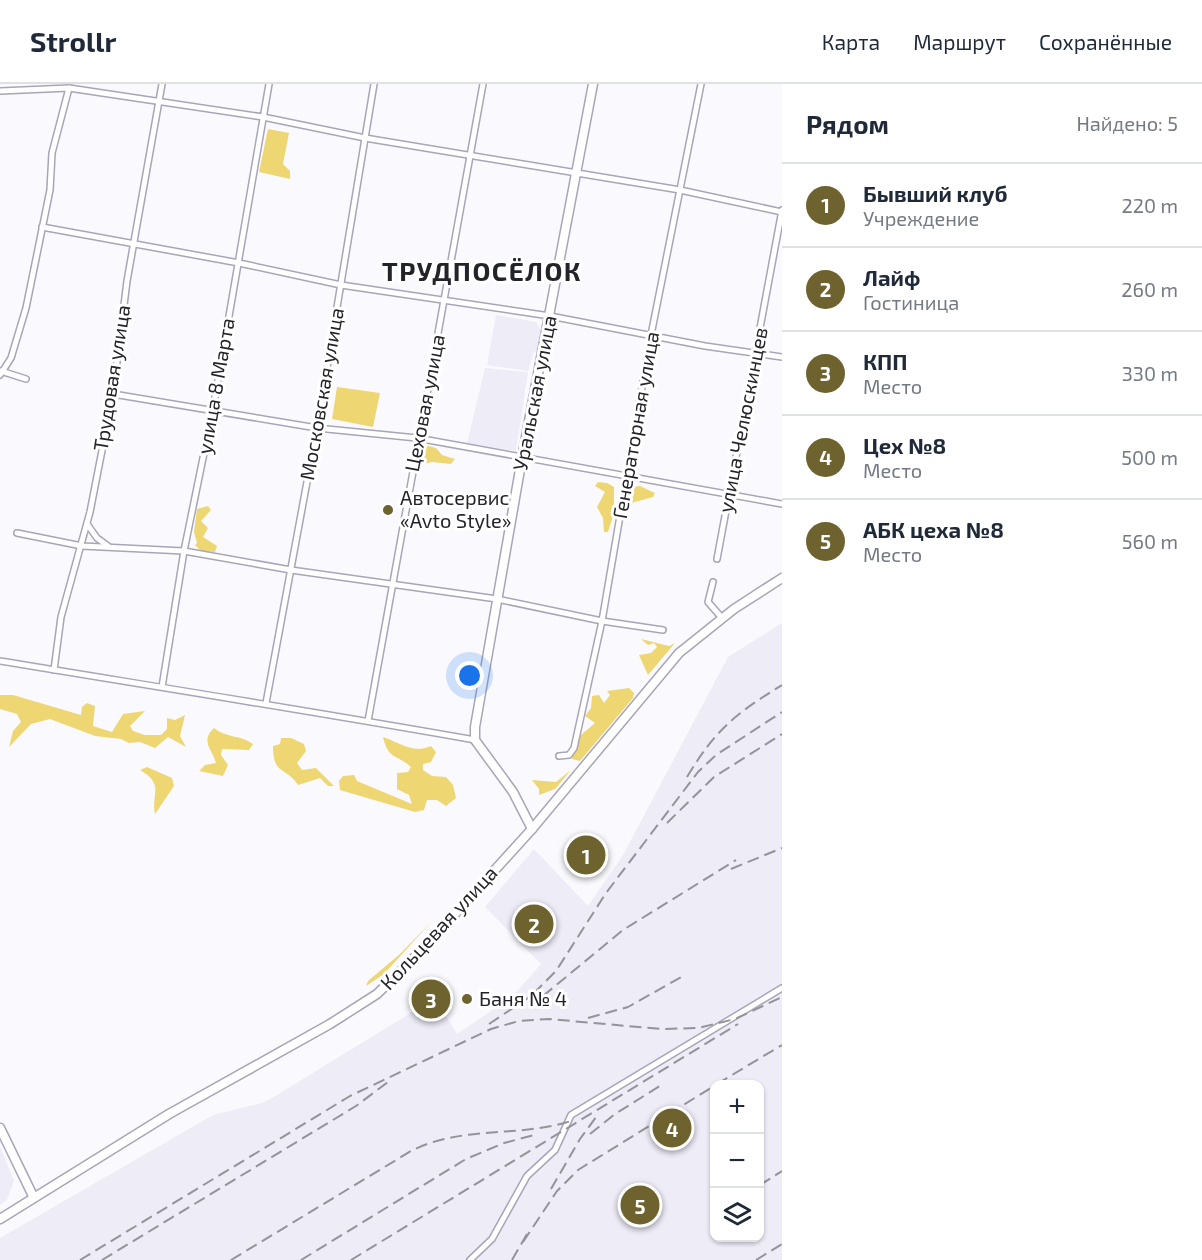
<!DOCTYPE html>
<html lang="ru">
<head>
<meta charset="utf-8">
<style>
  :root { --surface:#fff; --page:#f2f2f3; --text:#1f2937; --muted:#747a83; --line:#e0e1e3; --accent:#6e622f }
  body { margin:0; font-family:"Exo 2",sans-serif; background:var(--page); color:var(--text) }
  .controls { position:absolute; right:18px; bottom:18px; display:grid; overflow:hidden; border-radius:12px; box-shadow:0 2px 4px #0004 }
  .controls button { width:54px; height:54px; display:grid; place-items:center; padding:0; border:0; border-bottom:2px solid var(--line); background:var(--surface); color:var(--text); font:30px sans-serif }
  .you { position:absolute; left:470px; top:592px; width:21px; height:21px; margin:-15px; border:4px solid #fff; border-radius:50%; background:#1a73e8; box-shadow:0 0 0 9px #1a73e833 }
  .badge { display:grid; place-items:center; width:39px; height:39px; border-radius:50%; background:var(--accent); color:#fff; font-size:20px; font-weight:700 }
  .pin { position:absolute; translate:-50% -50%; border:3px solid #fff; box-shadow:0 2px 6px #0006 }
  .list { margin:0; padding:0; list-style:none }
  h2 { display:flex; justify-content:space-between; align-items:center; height:78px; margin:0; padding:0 24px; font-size:26px }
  h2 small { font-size:20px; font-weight:400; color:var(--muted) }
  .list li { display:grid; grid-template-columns:39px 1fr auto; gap:18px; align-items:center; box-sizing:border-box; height:84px; padding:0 24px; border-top:2px solid var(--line) }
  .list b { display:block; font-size:22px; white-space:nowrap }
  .list p { margin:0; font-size:20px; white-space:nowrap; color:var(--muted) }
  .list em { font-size:20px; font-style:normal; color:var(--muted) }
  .icon { flex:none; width:33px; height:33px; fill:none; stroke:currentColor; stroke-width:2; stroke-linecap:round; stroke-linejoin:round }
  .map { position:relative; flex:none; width:782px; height:1176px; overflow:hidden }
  header { display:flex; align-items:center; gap:36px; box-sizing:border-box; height:84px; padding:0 30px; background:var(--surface); border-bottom:2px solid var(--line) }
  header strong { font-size:28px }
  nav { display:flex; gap:33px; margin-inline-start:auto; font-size:21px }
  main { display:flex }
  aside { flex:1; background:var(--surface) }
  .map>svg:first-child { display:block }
</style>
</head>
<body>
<header>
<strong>Strollr</strong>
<nav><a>Карта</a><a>Маршрут</a><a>Сохранённые</a></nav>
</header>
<main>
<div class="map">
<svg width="782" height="1176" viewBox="0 0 782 1176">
  <rect width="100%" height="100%" fill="#fafafe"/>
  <g fill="#edecf7" fill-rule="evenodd">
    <path d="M496 231 536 238 542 248 539 263 533 270 528 287 487 281Z"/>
    <path d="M485 284 528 288 516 367 467 359Z"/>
    <path d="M782 539V1176H0V1154L213 1031 262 1019 272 1014 427 919 423 912 429 908 432 909 457 950 513 912 541 880 485 823 534 765 588 822 623 771 728 573ZM714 1000H760V1154H714Z"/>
    <path d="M0 1062 14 1097 7 1116 0 1121Z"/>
  </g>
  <g fill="#eed673">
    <path d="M268 45 289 49 283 80 290 87V95L259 88Z"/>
    <path d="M337 303 380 309 373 343 332 335Z"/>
    <path d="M429 362 436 364 442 371 455 375 451 380 432 378 421 381 417 372 420 364Z"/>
    <path d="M598 398 607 399 614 403V429L608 448H604L603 434 597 423 605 408 595 402Z"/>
    <path d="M640 402 655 409 653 413 631 419 626 417 628 407 632 403Z"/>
    <path d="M208 422 211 426 201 437 208 444 203 453 217 462 215 468 201 467 195 461 197 459 194 448 197 425Z"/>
    <path d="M641 555 669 562 675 559 648 591 639 571 651 569 657 563 654 559 648 561Z"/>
    <path d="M629 604 634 609 633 614 580 677 572 675C568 658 584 649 595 639L585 632 591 624 592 612 599 611 604 619 610 611 607 607Z"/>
    <path d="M0 611H13L81 631 82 623 87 619 95 622 93 642 112 648 123 630 145 627 130 642 133 647 145 651H161L167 645V634L175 636 185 631 180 652 186 663 168 653 155 664 140 658 129 659 121 655 95 652 50 635 31 640 9 663 13 647 21 638 17 630 0 625Z"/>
    <path d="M214 644C226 654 241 651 253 660L249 666 222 665 221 671 228 681 223 692 199 687 205 681 216 679C212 665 200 657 214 644Z"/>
    <path d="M383 653C401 659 412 670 431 662L436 668 431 678 423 680V686L432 692 446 693 453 701 456 714 446 722 437 716H427L424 726 415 728 340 706 339 697 343 692 354 691 357 697 412 720 409 711 397 705V689L408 688 411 683C397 670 388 676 383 653Z"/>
    <path d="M281 654H291L304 660 306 667 297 679 302 686 316 684 334 702H328L320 694 298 701C286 682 273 692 273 662L280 660Z"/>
    <path d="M147 683 172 694 174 702 155 730C151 709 165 701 140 686Z"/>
    <path d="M571 686 555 705 539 711V705L532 696 556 698Z"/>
    <path d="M432 837 384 890 366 902 368 897 400 870Z"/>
  </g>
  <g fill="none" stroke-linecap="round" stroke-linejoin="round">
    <g stroke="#a7a5b8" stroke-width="8">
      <g id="street">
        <path d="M0 7 69 4 263 33 365 54 680 106 782 128"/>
        <path d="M42 143 239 179 341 201 550 232 705 262 782 273"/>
        <path d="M1 287 26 295"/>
        <path d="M0 291 11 274 26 224 50 106 52 69 69 4"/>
        <path d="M113 310 317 344 417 354 782 420"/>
        <path d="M87 440 97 454 108 462"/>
        <path d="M17 449 82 462 184 467 291 486 497 515 602 537 663 546"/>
        <path d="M717 475 782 126"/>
        <path d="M713 498 708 518 722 534"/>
        <path d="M0 577C158 603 317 628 475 656"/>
        <path d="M54 586 61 533 90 428 113 310 127 197 162 0"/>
        <path d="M162 603 184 467 213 325 269 0"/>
        <path d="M266 619 317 344 374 0"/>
        <path d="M368 637 483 0"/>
        <path d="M559 672 569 671 574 664 602 537 651 251 701 0"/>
        <path d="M470 1176 492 1155 527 1092 555 1066 571 1031 782 904"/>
      </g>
    </g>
    <g stroke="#a7a5b8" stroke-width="11">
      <g id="secondary">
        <path d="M532 745 513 708 475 656V643L522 374 593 0"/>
        <path d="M0 1044 34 1114"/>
        <path d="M0 1135 169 1030 330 940 377 910 424 864 532 745 679 569 734 525 782 494"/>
      </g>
    </g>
    <use href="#street" stroke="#fff" stroke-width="5"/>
    <use href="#secondary" stroke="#fff" stroke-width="8"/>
    <g stroke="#939398" stroke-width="2" stroke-dasharray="12 6" stroke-linecap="butt">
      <path d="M687 693C716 645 735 630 782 601"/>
      <path d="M667 739 714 693 782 650"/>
      <path d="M731 785 782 764"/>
      <path d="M543 912 623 846 736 776"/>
      <path d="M588 934 628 923 683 892"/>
      <path d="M489 940 531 912 556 887 606 809 698 688 716 671 782 628"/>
      <path d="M717 1000 782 961"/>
      <path d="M590 1050 615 1030 663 1000"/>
      <path d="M760 1101 782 1087"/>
      <path d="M551 1105 580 1055 599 1029"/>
      <path d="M523 1158 557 1107 578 1086 714 1002"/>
      <path d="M80 1176 350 1012 491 945 519 937 549 935 661 945 698 944 735 935 782 913"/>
      <path d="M102 1176 356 1022 388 998"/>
      <path d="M231 1176 411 1067C462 1041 518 1054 571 1037"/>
      <path d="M301 1176 466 1075 504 1059 538 1050"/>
      <path d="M351 1176 738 940"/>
      <path d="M512 1176 527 1150"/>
      <path d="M756 1176 782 1160"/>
    </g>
  </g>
  <g fill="#6e622f" stroke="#fff" stroke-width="2">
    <circle cx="388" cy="426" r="6"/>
    <circle cx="467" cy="915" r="6"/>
  </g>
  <g text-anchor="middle" stroke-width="6" stroke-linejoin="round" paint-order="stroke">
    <g font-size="20" fill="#23232a" stroke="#fff">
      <text transform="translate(112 294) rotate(-81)" y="7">Трудовая улица</text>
      <text transform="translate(216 302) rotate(-80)" y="7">улица 8 Марта</text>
      <text transform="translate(535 309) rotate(-79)" y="7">Уральская улица</text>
      <text transform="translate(322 310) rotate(-80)" y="7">Московская улица</text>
      <text transform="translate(425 319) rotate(-79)" y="7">Цеховая улица</text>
      <text transform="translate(743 336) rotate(-79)" y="7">улица Челюскинцев</text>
      <text transform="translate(636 341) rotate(-80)" y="7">Генераторная улица</text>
      <text transform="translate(439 844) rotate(-47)" y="7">Кольцевая улица</text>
    </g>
    <g font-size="20" fill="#23232a" stroke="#fff" text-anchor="start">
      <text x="400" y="421">Автосервис<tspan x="400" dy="23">«Avto Style»</tspan></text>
      <text x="479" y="922">Баня № 4</text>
    </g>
    <g font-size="26" font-weight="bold" letter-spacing="1.5" fill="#23232a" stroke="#fff">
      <text x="482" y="197">ТРУДПОСЁЛОК</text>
    </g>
  </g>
</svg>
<div class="controls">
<button>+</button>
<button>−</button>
<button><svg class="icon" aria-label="layers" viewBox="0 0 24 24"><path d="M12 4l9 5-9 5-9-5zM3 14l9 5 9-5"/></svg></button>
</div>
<div class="you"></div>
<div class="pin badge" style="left:586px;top:771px">1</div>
<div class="pin badge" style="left:534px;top:840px">2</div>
<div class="pin badge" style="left:431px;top:915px">3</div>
<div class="pin badge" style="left:672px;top:1044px">4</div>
<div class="pin badge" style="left:640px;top:1121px">5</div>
</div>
<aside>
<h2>Рядом<small>Найдено: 5</small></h2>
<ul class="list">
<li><span class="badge">1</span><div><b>Бывший клуб</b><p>Учреждение</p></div><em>220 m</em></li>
<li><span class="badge">2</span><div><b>Лайф</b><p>Гостиница</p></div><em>260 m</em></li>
<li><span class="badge">3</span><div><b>КПП</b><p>Место</p></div><em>330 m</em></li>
<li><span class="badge">4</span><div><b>Цех №8</b><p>Место</p></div><em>500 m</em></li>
<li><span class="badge">5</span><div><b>АБК цеха №8</b><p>Место</p></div><em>560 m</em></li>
</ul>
</aside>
</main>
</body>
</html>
